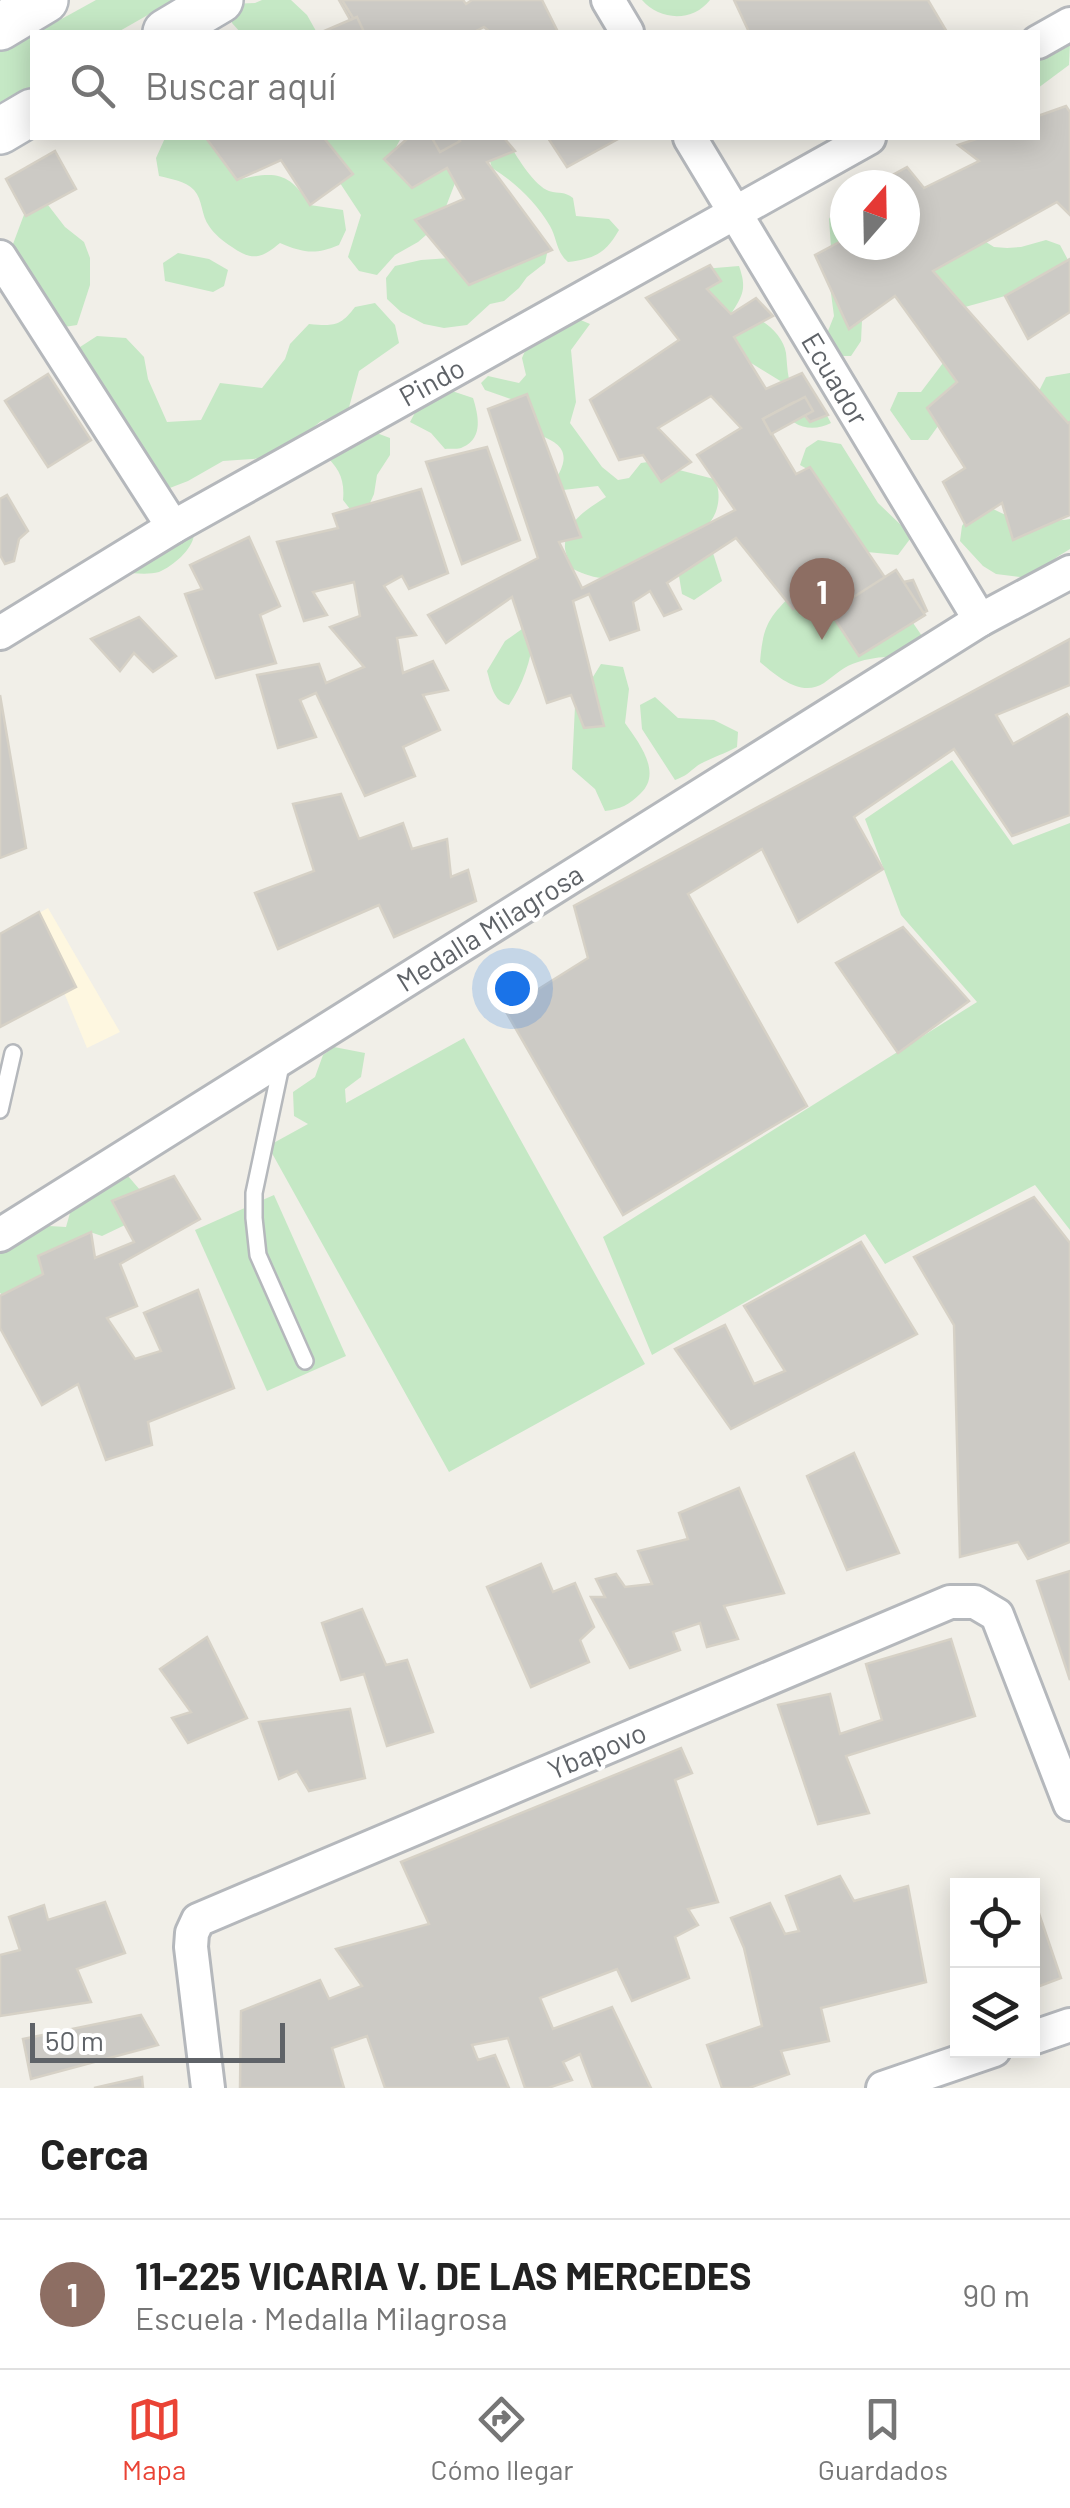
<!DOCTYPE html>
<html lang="es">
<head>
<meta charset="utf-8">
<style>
  :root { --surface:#fff; --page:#f2f2f2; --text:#222; --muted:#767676; --line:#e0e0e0; --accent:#ea4335 }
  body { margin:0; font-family:Barlow,sans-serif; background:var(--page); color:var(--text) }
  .controls { position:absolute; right:30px; bottom:30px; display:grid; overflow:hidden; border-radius:0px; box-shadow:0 5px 25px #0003 }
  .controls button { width:90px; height:90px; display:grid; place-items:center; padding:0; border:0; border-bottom:2px solid var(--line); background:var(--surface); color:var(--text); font:50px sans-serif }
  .compass { position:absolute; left:830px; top:170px; width:90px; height:90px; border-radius:50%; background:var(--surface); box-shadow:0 5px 25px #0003; rotate:20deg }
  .scale { position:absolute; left:30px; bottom:25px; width:255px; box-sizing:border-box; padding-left:10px; border:5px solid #5f6368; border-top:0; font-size:28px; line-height:35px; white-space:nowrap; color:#5f6368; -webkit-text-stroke:8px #fff; paint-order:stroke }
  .you { position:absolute; left:512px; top:988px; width:35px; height:35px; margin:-25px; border:8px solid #fff; border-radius:50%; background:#1a73e8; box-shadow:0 0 0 15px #1a73e833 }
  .badge { display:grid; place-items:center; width:65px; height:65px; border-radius:50%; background:var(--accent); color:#fff; font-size:32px; font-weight:700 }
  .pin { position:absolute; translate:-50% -82px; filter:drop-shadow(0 2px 5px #0008) }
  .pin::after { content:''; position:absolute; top:52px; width:35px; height:30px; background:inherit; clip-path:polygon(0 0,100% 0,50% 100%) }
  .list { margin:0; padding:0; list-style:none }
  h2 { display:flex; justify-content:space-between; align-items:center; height:130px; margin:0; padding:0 40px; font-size:42px }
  h2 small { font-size:32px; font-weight:400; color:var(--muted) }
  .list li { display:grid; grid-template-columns:65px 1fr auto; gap:30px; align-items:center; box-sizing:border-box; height:150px; padding:0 40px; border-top:2px solid var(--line) }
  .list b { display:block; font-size:38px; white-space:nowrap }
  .list p { margin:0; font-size:32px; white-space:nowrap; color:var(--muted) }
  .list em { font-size:32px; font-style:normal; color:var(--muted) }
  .icon { flex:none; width:55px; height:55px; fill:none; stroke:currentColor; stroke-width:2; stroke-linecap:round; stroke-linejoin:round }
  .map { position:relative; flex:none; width:1070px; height:2088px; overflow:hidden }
  .search { position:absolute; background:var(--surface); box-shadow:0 5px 25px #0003; left:30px; right:30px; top:30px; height:110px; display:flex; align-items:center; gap:25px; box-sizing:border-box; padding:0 35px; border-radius:0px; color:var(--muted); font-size:38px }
  .sheet { height:280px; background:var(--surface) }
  nav { display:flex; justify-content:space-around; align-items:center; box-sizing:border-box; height:140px; border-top:2px solid var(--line); background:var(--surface); font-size:28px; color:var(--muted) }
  nav a { display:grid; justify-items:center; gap:5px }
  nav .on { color:var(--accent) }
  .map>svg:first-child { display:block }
</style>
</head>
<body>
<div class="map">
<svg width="1070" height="2088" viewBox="0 0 1070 2088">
  <rect width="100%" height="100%" fill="#f1efe8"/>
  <path fill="#fef7e0" d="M48 908 120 1032 87 1048 63 990 0 935Z"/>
  <g fill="#c5e8c5">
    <path d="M96 0H174L118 32H38Z"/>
    <path d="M262 0H291L307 15 316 31 321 32H240L232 23 229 4 255 3Z"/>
    <path d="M642 0H710C693 22 660 21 642 0Z"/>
    <path d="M1054 33 1070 43 1069 65 1038 88V34Z"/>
    <path d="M32 36V108L0 106V45L19 44Z"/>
    <path d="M165 138H213L222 158 237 180C274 171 289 171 310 205L343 210 346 230 339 245C315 255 304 253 280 243 261 259 252 261 232 247 224 242 214 234 209 226 201 215 203 200 194 190 186 181 171 179 159 176L156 158Z"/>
    <path d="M315 138H401L395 149 400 165C418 175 428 179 447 168L455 183 442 217 433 229 418 242 395 255 377 275 359 271 348 257 361 215 340 183 338 154Z"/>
    <path d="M510 145C518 159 535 186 549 191 560 194 564 191 573 198L576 216 609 219 619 230C606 253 594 259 568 262 556 252 557 238 550 226 536 202 515 182 492 168L487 151Z"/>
    <path d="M48 205 65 227 84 242 90 258V285L77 325 58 328 13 256V244L25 212Z"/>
    <path d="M845 206V245L862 320 861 341 851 356H834L826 336 834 316 827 263 831 247 829 219 836 207Z"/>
    <path d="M978 237 994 247 1007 248 1021 247 1046 240 1060 245 1068 260 1060 275 1025 284 1005 296 965 307 933 271 936 256Z"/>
    <path d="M536 240 549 244 545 263 527 277 519 288 504 301 490 304 467 325 444 328 424 324 401 312 387 299 386 278 395 266 421 260 464 257Z"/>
    <path d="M178 253 209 259 228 270 224 286 213 292 165 281 163 263Z"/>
    <path d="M739 266C747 289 743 295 731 314L705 303 703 269Z"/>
    <path d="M375 303 395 325 399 343 359 371 348 411 338 417 321 421 295 443 265 458 223 461 188 481 162 491 80 369V347L97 336 126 338 144 357 148 379 167 422 201 420 220 383 262 388 285 359 290 344 309 324C333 326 340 327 355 307Z"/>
    <path d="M753 317C767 321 784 338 786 353 787 362 787 370 789 379L817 397 831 423C814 432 790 429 783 407 781 400 782 389 782 382L735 353 734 337 738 323Z"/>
    <path d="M576 318 590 324 571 350 576 402 570 423 602 467 618 480 629 478 641 463 648 462 714 479C722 491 719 513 709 523 703 530 618 577 611 578 596 579 586 575 573 569 570 562 564 552 565 545 566 521 589 508 606 497L598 486 563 490 557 477C572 452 560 442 536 434L531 406 485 390 481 383 488 376 519 383 526 375 522 358 528 344 552 334 564 323Z"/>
    <path d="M943 363H952L957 382 939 412 938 426 928 440H911L890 410 898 392H921Z"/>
    <path d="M1070 373V429L1039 391 1046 377Z"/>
    <path d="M440 387 473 398C478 414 484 438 463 447 458 450 451 448 445 449L431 433 410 422 425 394Z"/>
    <path d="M355 425 390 438V455L377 475 374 494 366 512 350 509 343 500C345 479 339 468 323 453Z"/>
    <path d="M818 440 841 444 878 503 903 527 910 539 898 555 867 552 814 473 800 465 806 448Z"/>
    <path d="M993 509C1026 525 1034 524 1070 519V549L1057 557 1035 579 996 574 983 566 960 541 962 526 972 511Z"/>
    <path d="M194 535C192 550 173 566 159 572 149 575 134 573 123 573 136 564 149 560 163 552 174 546 183 540 194 535Z"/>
    <path d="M713 553 722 581 694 600 682 594 679 576 682 559Z"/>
    <path d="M793 594 911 620 922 636 914 654C896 657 875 656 858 662 844 666 835 675 824 683 801 698 777 676 760 662 763 628 767 618 793 594Z"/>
    <path d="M522 629 533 636C532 659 522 686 509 705 493 702 491 684 487 671L505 641Z"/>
    <path d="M601 664 623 667 629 689 625 723C639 743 663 773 640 794 629 805 620 809 605 811L595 789 572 769 575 706Z"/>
    <path d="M655 697 678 718 714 720 738 732 737 747C726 753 704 761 697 766 688 773 686 776 675 780L642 729 640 705Z"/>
    <path d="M952 760 1013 845 1070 823V1230L1035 1185 885 1264 865 1234 652 1355 603 1237 977 1002 901 915 865 819Z"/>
    <path d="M464 1038 645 1364 449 1472 268 1146 308 1124 294 1116 293 1092 315 1077 323 1055 334 1047 365 1053 361 1077 345 1089 346 1103Z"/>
    <path d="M128 1176 140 1190 125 1225 102 1236 90 1232 60 1246 27 1297 12 1302 0 1293V1224L21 1233 49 1226 66 1227 72 1206 104 1177Z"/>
    <path d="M274 1195 346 1356 267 1391 195 1230Z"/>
  </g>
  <g fill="#cccac5" stroke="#d6d1c6" stroke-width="2.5">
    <path d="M339 0H385L388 4 352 23Z"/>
    <path d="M342 0H463L466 4 472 0H542L558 32H490L484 27 474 32H325L355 21Z"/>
    <path d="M734 0H928L947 32H749Z"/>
    <path d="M357 17 364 32H322Z"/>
    <path d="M1066 106 1070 112V215L1057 202 933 271 1068 423 1070 422V515L1013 540 1002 503 966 526 943 482 965 468 927 408 957 382 895 296 849 329 815 255 845 239V245H905V185H874L907 167 924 188 979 161 958 145 979 138H1038V116Z"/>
    <path d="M206 138H324L353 174 310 205 281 160 237 180Z"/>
    <path d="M408 138H504L515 151 487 162 552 250 469 285 415 220 464 199 447 168 412 188 384 159Z"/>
    <path d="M432 138H458L460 141 440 152Z"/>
    <path d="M548 138H620L567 167Z"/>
    <path d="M55 151 76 189 26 216 6 179Z"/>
    <path d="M1070 259V312L1028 339 1005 296Z"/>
    <path d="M710 265 721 281 707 289 731 314 756 298 773 316 734 337 766 389 802 373 828 415 810 422 794 402 763 419 796 474 810 467 890 585 913 580 927 611 889 631 873 611 845 631 817 593 793 609 736 538 667 583 681 609 664 616 650 591 633 602 639 630 610 640 589 594 573 601 604 726 584 728 571 695 547 703 512 597 446 643 428 615 538 558 488 409 527 394 581 537 559 542 582 588 735 510 697 455 741 428 711 396 658 428 691 462 661 482 643 455 619 460 590 400 679 340 646 298Z"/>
    <path d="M48 374 91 440 48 467 5 401Z"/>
    <path d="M805 397 813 411 771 434 763 419Z"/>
    <path d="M487 447 520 540 462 564 426 462Z"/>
    <path d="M421 489 448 573 409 589 402 576 384 586 416 635 397 638 403 673 433 661 448 690 423 695 440 730 403 747 415 776 365 796 316 693 300 700 316 737 278 748 257 675 319 664 326 683 364 667 330 627 360 616 354 582 313 592 327 615 304 621 277 542 338 528 333 514Z"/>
    <path d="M7 495 28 531 19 539 14 561 5 564 0 555V499Z"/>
    <path d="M249 537 280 606 260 615 276 663 216 678 185 594 202 589 190 565Z"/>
    <path d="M896 570 925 615 859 656 830 612Z"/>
    <path d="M139 617 176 656 153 672 134 653 120 671 91 639Z"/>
    <path d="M1070 639V685L996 715 1013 744 1067 714 1070 718V815L1012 836 954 749 854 817 883 869 798 922 762 849 688 894 807 1106 623 1215 505 1010 588 958 574 906Z"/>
    <path d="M0 695 26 848 0 858Z"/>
    <path d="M341 794 359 839 403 823 412 849 447 839 451 877 468 870 476 901 394 937 379 905 278 949 255 893 314 871 293 804Z"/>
    <path d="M39 912 76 987 0 1027V934Z"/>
    <path d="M903 927 969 1001 898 1053 836 963Z"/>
    <path d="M174 1176 200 1219 120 1264 137 1306 107 1318 135 1359 161 1351 144 1313 198 1290 234 1388 148 1422 152 1445 106 1460 78 1384 42 1405 0 1328V1296L43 1274 38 1256 91 1232 95 1258 134 1242 112 1201Z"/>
    <path d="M1034 1197 1070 1243V1542L1028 1559 1018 1542 960 1557 954 1325 914 1257Z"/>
    <path d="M861 1242 917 1334 731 1429 675 1349 725 1325 754 1384 785 1371 744 1306Z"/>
    <path d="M854 1453 899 1553 847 1570 807 1476Z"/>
    <path d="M739 1488 784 1593 724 1606 738 1639 707 1647 700 1623 673 1632 680 1650 630 1668 591 1597H605L596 1579 616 1574 625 1587 652 1584 638 1551 688 1539 679 1513Z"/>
    <path d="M541 1564 553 1592 575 1583 594 1627 580 1640 589 1662 531 1687 487 1587Z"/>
    <path d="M1070 1571V1680L1037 1581Z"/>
    <path d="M362 1609 386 1665 407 1660 433 1732 387 1746 364 1674 341 1680 322 1623Z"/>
    <path d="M207 1637 247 1718 188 1743 172 1718 191 1712 160 1669Z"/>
    <path d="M951 1639 975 1716 846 1756 869 1813 818 1824 778 1705 830 1694 840 1734 882 1720 866 1664Z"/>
    <path d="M350 1709 365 1778 309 1791 297 1771 279 1779 259 1722Z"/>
    <path d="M681 1748 692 1773 675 1780 718 1902 688 1909 698 1925 675 1937 689 1978 632 2001 617 1969 540 1998 553 2029 612 2007 651 2088H593L580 2054 563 2062 572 2080 548 2088H525L508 2038 472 2045 478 2060 495 2055 509 2088H385L367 2036 332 2048 344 2088H240L241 2011 320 1980 329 1999 362 1986 336 1949 429 1924 401 1862Z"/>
    <path d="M840 1876 854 1901 908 1886 926 1982 821 2008 829 2041 781 2051 789 2074 749 2088H722L707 2045 762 2026 744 1948 731 1918 770 1903 785 1934 799 1931 786 1896Z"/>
    <path d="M1032 1893 1061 1978 1032 1989Z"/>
    <path d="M105 1902 125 1953 77 1969 91 2002 0 2016V1955L20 1950 9 1917 44 1905 48 1920Z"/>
    <path d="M141 2015 158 2045 31 2079 23 2039Z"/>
    <path d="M142 2077 143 2088H94Z"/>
  </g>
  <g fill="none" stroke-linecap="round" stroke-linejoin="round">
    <g stroke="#b5b8bc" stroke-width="20">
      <g id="lane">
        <path d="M282 1061 254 1193V1218L258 1255 305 1361"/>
        <path d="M0 1110 13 1053"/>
      </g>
    </g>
    <g stroke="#b5b8bc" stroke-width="38">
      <g id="street">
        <path d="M608 0 627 32"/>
        <path d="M1038 42 1070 24"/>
        <path d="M690 138 980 620"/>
        <path d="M0 257 173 527"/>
        <path d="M0 633 173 527 869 138"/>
        <path d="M0 1235 980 620 1070 572"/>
        <path d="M1032 2038 1070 2025"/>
        <path d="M208 2088 191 1947 192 1933 198 1920 950 1602H975L997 1615 1070 1804"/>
        <path d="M883 2088 994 2050"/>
      </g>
    </g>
    <g stroke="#b6babf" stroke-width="50">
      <g id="secondary">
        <path d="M0 27 45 0"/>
        <path d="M166 32 220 0"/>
        <path d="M0 131 32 112"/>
      </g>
    </g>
    <use href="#lane" stroke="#fff" stroke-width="15"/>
    <use href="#street" stroke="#fff" stroke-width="32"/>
    <use href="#secondary" stroke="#fff" stroke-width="45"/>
  </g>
  <g text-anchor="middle" stroke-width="8" stroke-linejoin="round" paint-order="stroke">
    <g font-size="28" fill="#5f6368" stroke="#fff">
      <text transform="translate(835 379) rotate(59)" y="10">Ecuador</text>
      <text transform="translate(432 382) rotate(-29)" y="10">Pindo</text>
      <text transform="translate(490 928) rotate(-32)" y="10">Medalla Milagrosa</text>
      <text transform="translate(597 1751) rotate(-23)" y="10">Ybapovo</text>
    </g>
  </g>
</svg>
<div class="controls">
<button><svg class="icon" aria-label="locate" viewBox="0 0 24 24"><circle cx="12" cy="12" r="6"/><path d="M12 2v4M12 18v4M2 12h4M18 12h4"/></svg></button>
<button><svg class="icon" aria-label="layers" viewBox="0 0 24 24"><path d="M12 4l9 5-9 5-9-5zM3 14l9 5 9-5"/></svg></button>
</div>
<svg class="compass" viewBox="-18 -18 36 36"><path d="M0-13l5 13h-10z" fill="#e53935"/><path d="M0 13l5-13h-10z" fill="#767676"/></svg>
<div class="scale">50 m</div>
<div class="you"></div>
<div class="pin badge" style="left:822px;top:640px;background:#8d6e63">1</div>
<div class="search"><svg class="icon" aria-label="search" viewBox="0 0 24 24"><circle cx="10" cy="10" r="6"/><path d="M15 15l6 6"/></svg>Buscar aquí</div>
</div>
<section class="sheet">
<h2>Cerca<small></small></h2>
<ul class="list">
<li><span class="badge" style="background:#8d6e63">1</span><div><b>11-225 VICARIA V. DE LAS MERCEDES</b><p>Escuela · Medalla Milagrosa</p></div><em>90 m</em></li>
</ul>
</section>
<nav>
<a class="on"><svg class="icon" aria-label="map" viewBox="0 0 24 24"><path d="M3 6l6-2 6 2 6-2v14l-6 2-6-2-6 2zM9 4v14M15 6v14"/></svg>Mapa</a>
<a><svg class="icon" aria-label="directions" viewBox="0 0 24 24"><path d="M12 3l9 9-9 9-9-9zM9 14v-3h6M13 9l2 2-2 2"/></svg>Cómo llegar</a>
<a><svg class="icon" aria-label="saved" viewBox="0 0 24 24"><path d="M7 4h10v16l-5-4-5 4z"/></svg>Guardados</a>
</nav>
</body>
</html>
